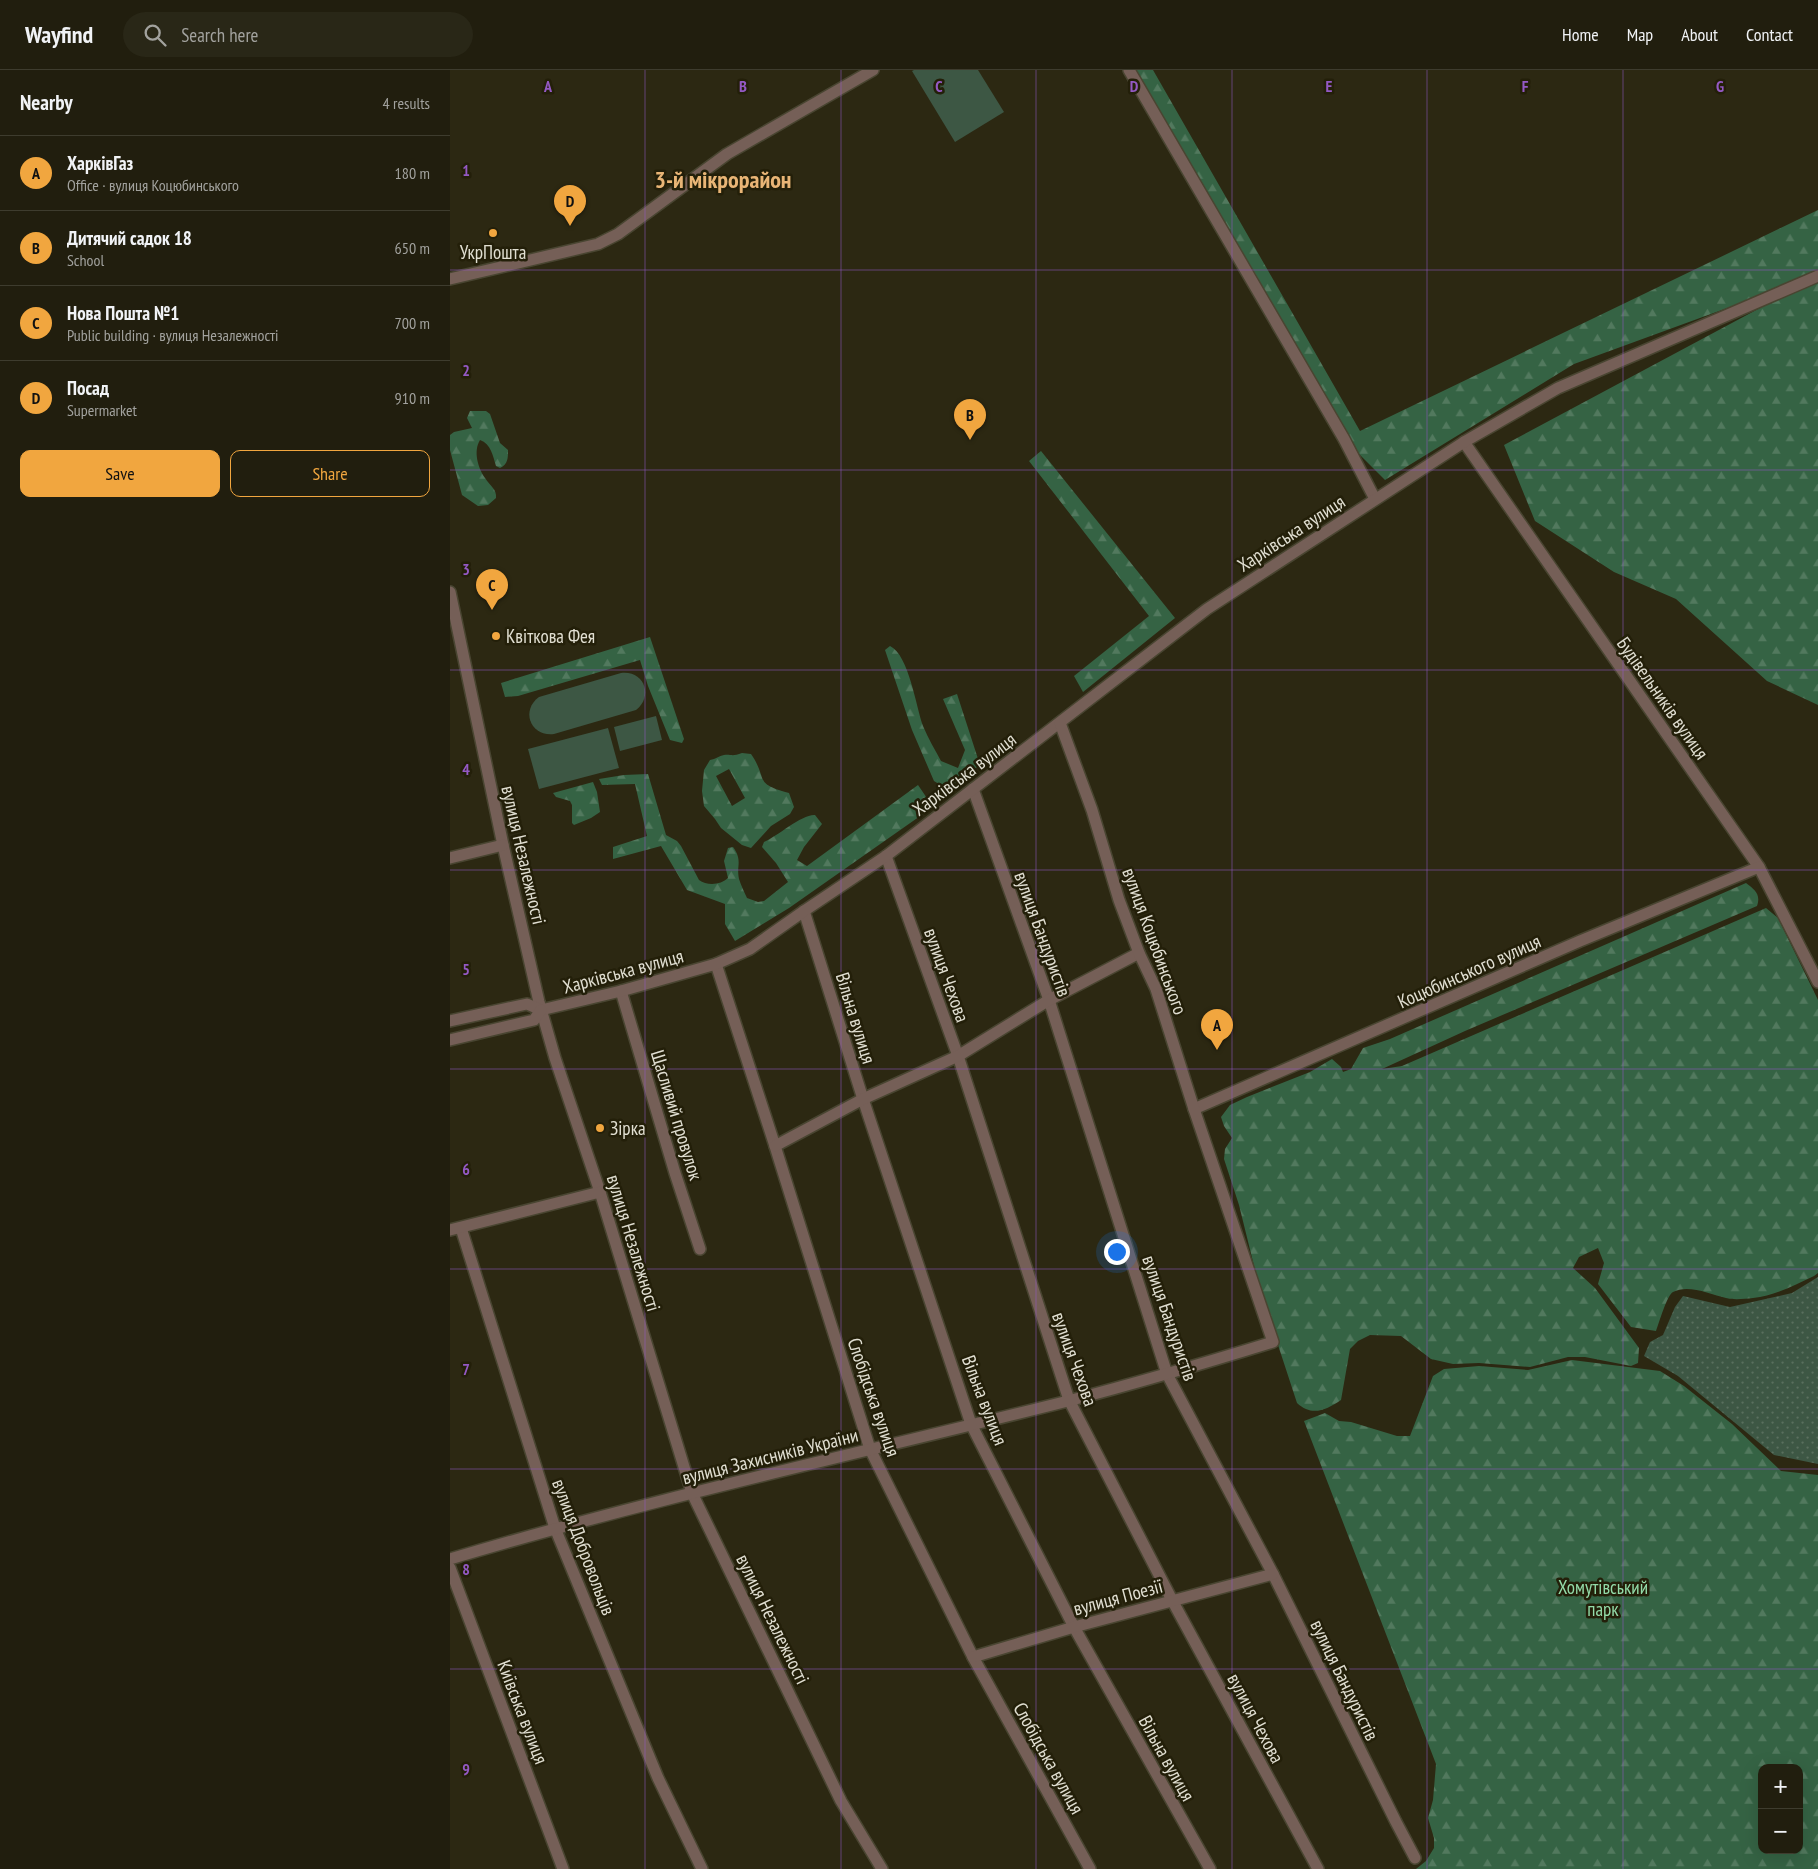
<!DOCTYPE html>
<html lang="en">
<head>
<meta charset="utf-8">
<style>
  :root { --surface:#211e0e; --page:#292717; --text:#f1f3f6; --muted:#a2a29e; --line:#3e3c2e; --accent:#f1a63f }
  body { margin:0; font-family:"PT Sans Narrow",sans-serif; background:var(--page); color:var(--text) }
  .controls { position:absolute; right:15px; bottom:15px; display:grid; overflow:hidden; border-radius:10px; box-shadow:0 5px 20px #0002 }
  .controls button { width:45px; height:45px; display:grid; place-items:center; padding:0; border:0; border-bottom:1px solid var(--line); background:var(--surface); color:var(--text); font:25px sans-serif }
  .you { position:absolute; left:666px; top:1181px; width:18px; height:18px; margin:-12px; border:4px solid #fff; border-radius:50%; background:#1a73e8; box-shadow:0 0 0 8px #1a73e833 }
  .badge { display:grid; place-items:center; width:32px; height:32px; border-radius:50%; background:var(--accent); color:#111; font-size:16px; font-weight:700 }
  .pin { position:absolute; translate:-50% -41px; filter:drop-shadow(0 1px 2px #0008) }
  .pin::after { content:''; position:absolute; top:26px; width:18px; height:15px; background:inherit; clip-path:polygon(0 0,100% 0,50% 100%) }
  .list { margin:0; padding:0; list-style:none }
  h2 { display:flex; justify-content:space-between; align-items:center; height:65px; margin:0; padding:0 20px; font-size:21px }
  h2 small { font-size:16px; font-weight:400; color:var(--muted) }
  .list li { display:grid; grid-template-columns:32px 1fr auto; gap:15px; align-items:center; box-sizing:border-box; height:75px; padding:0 20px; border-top:1px solid var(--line) }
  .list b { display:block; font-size:19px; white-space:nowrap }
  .list p { margin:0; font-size:16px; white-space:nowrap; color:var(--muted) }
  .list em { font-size:16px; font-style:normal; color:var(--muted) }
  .actions { display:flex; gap:10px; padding:15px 20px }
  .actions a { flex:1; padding:11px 0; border:1px solid var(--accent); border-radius:10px; text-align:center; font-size:18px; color:var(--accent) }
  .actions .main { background:var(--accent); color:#111 }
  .icon { flex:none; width:28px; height:28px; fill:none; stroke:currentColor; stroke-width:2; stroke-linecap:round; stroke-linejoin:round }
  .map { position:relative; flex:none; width:1368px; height:1799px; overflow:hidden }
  header { display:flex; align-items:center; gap:30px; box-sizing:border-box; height:70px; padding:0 25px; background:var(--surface); border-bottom:1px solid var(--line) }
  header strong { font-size:24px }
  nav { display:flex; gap:28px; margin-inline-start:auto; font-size:18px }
  .search { width:350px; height:45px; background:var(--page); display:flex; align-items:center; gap:12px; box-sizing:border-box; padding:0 18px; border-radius:28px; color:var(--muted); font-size:19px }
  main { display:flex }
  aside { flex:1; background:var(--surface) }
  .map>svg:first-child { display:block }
</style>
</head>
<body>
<header>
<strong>Wayfind</strong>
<div class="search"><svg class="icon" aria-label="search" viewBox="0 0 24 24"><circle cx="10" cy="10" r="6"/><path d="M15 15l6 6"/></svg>Search here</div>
<nav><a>Home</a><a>Map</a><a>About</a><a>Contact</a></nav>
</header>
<main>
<aside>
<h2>Nearby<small>4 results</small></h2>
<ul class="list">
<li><span class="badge">A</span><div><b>ХарківГаз</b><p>Office · вулиця Коцюбинського</p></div><em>180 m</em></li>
<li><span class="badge">B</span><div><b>Дитячий садок 18</b><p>School</p></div><em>650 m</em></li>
<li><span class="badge">C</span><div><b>Нова Пошта №1</b><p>Public building · вулиця Незалежності</p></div><em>700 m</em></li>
<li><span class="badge">D</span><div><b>Посад</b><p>Supermarket</p></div><em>910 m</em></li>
</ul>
<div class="actions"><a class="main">Save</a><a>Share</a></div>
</aside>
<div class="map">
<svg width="1368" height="1799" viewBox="0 0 1368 1799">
  <defs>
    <pattern id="grass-dots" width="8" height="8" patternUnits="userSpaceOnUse" patternTransform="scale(1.25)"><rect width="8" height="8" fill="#3d5744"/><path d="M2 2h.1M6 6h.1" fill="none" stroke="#596f5e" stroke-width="1.8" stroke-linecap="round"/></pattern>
    <pattern id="forest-firs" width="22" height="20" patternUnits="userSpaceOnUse" patternTransform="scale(1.25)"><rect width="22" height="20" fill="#356344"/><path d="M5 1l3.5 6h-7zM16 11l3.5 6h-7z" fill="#52795e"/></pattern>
  </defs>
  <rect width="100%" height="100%" fill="#2c2812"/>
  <path fill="url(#grass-dots)" d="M1368 1207V1394L1324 1385 1228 1306 1194 1286 1200 1272 1213 1265 1225 1237 1233 1226 1280 1237 1342 1223Z"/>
  <g fill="url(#forest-firs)" fill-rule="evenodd">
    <path d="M679 0H703L910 361 1368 140V205L1124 294 935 410 894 369Z"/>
    <path d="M1368 207V635L1317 611 1226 529 1164 502 1085 451 1054 375Z"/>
    <path d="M20 341H36L40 344 50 373 58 380C58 388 58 394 50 398L46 396C43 386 41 374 30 370 23 381 28 398 35 408 40 416 47 419 46 428L38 435 28 436 12 425 0 380V365L4 362 22 358 17 348Z"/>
    <path d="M591 381 725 548 633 622 624 606 699 546 579 391Z"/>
    <path d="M200 567 234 669 232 673 220 670 198 616 190 590 68 626 55 627 51 613Z"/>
    <path d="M440 576C459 585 466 637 473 656 478 668 485 680 491 691L508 698 515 680 493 629 507 624 530 695 497 719 484 711 462 660 435 580Z"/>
    <path d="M292 683 301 684C319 710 302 713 339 723L344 737 340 744 321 756 301 778 292 775 271 758 265 749 254 736 252 721 254 700 260 690C266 689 269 686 274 685 281 684 282 687 292 683ZM279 699 295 728 282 736 266 706Z"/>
    <path d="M198 704 216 765 227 771 231 776 249 810C257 816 271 815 278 808L274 791 278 778 283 777C293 791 286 795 289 809 291 815 294 822 297 828L308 832 314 831 338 812 326 793 312 777 314 772C328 766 352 744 365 745L372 754 354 777 347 790 357 796 468 715 483 737 339 838 285 871 275 854V834L237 820 211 776 163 789V777L197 766 185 714 152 715 149 709 174 705Z"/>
    <path d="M143 712 147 722 150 742 141 748 124 755 122 753V735L120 731 106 727 103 723Z"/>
    <path d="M1296 813C1305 820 1311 824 1307 836L1015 961 932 999 952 996 1316 838 1328 848 1368 930V1203L1364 1206C1344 1215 1325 1226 1303 1228 1294 1229 1283 1230 1276 1228 1260 1224 1238 1214 1223 1222 1217 1225 1209 1253 1206 1261L1181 1257 1148 1214 1154 1193 1148 1178 1129 1187 1123 1198 1145 1218 1189 1278 1188 1293 1181 1296 1135 1287H1118L1080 1297 1029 1293 1003 1294 981 1289 951 1266 920 1265 908 1271 900 1279 891 1330C876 1340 862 1347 847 1333L810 1220 789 1135 774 1089 775 1079 782 1068 774 1056 771 1047 780 1035 797 1027 860 1002 882 989 891 997 893 1002 901 999 913 978 940 969Z"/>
    <path d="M1122 1290 1210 1301 1234 1316 1282 1354 1331 1401 1368 1405V1799H966L976 1791 984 1778V1768L978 1748 983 1730 986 1694 854 1351 875 1343 889 1351 901 1352 947 1366H960L983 1306 994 1299 1029 1296 1078 1300ZM1312 1698H1349V1780H1312Z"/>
  </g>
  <g fill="#3d5744">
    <path d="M464 0H528L554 42 505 72 462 1Z"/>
    <path d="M171 603C194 600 204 626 186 640L104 664C81 667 70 641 89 627Z"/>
    <path d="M206 646 212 670 170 681 164 657Z"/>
    <path d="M158 658 169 698 89 719 78 679Z"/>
  </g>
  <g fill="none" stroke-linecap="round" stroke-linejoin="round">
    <g stroke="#494531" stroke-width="14">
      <g id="minor">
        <path d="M679 0 894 369 925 429"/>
        <path d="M0 209 148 174 168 164 277 84 423 0"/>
        <path d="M1014 372 1309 797 1368 912"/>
        <path d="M0 522 53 775 89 932 105 988 150 1122 242 1423 391 1731 432 1799"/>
        <path d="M523 719 599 930 717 1304 823 1504 946 1752 965 1788"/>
        <path d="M436 786 508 986 619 1330 722 1530 868 1799"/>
        <path d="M0 788 53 775"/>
        <path d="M354 841 413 1029 521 1354 624 1557 760 1799"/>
        <path d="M266 894 325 1076 420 1379 523 1587 640 1799"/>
        <path d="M171 921 225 1103 250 1179"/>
        <path d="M0 951 77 934 91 940 171 921 266 894 300 879 354 841 436 786 757 539 1014 372 1108 318 1368 206"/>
        <path d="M0 970 84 950 91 940"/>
        <path d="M744 1039 1130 871 1309 797"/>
        <path d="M325 1076 413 1029 508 986 599 930 689 883"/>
        <path d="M11 1158 105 1458 208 1708 252 1799"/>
        <path d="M0 1160 150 1122"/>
        <path d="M0 1489C204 1428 412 1383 618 1331 687 1313 755 1293 823 1272L744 1039 706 919 689 883 669 830 642 740 610 653"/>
        <path d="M0 1498 113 1799"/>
        <path d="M523 1587 624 1557 823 1504"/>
      </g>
    </g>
    <use href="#minor" stroke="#755f57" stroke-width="11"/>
  </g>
  <path fill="none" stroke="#9459c4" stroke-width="1" stroke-opacity="0.55" d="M195 0V1799M391 0V1799M586 0V1799M782 0V1799M977 0V1799M1173 0V1799M0 200H1368M0 400H1368M0 600H1368M0 800H1368M0 999H1368M0 1199H1368M0 1399H1368M0 1599H1368"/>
  <g fill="#f1a63f" stroke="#231f09" stroke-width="2">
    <circle cx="43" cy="163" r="5"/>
    <circle cx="46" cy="566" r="5"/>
    <circle cx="150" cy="1058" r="5"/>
  </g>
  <g text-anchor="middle" stroke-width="5" stroke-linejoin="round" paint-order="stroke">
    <g font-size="19" fill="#e1dfd2" stroke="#231f09" text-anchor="start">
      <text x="43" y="189" text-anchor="middle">УкрПошта</text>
      <text x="56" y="573">Квіткова Фея</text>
      <text x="160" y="1065">Зірка</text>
    </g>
    <g font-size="19" fill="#e1dfd2" stroke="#231f09">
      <text transform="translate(841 463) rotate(-33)" y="7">Харківська вулиця</text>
      <text transform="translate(1213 628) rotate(55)" y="7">Будівельників вулиця</text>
      <text transform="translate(514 704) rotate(-37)" y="7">Харківська вулиця</text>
      <text transform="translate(74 785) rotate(77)" y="7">вулиця Незалежності</text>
      <text transform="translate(593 864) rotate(70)" y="7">вулиця Бандуристів</text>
      <text transform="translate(705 871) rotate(70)" y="7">вулиця Коцюбинського</text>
      <text transform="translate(173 901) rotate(-15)" y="7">Харківська вулиця</text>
      <text transform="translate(1019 901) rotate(-24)" y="7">Коцюбинського вулиця</text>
      <text transform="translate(497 905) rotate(70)" y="7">вулиця Чехова</text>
      <text transform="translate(406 948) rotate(73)" y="7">Вільна вулиця</text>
      <text transform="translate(227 1045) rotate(73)" y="7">Щасливий провулок</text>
      <text transform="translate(184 1173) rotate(73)" y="7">вулиця Незалежності</text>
      <text transform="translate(720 1248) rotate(71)" y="7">вулиця Бандуристів</text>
      <text transform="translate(625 1289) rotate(70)" y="7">вулиця Чехова</text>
      <text transform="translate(424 1327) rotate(71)" y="7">Слобідська вулиця</text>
      <text transform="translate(535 1330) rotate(69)" y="7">Вільна вулиця</text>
      <text transform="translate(320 1386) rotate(-14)" y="7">вулиця Захисників України</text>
      <text transform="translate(134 1477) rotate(69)" y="7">вулиця Добровольців</text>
      <text transform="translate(668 1527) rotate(-15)" y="7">вулиця Поезії</text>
      <text transform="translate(323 1549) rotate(64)" y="7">вулиця Незалежності</text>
      <text transform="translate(895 1610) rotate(64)" y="7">вулиця Бандуристів</text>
      <text transform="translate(73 1642) rotate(69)" y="7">Київська вулиця</text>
      <text transform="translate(806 1648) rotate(62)" y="7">вулиця Чехова</text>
      <text transform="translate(599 1688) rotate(61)" y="7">Слобідська вулиця</text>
      <text transform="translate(717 1688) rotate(61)" y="7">Вільна вулиця</text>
    </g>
    <g font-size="19" fill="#93dca9" stroke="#231f09">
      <text x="1153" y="1524">Хомутівський<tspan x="1153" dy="22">парк</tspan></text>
    </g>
    <g font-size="24" font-weight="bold" fill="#e9b576" stroke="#231f09">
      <text x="273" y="118">3-й мікрорайон</text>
    </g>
  </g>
  <g font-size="16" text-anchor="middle" font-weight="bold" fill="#9459c4" stroke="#231f09" stroke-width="5" stroke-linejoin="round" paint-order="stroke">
    <text x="98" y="22">A</text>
    <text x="293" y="22">B</text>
    <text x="489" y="22">C</text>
    <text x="684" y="22">D</text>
    <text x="879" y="22">E</text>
    <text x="1075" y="22">F</text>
    <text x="1270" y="22">G</text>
    <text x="16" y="106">1</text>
    <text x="16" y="306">2</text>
    <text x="16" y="505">3</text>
    <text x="16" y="705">4</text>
    <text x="16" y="905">5</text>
    <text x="16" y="1105">6</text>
    <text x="16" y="1305">7</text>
    <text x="16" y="1505">8</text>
    <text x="16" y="1705">9</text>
  </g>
</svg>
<div class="controls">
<button>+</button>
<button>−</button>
</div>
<div class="you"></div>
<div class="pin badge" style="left:767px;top:980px">A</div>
<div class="pin badge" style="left:520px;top:370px">B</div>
<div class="pin badge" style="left:42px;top:540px">C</div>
<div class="pin badge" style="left:120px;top:156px">D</div>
</div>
</main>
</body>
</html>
